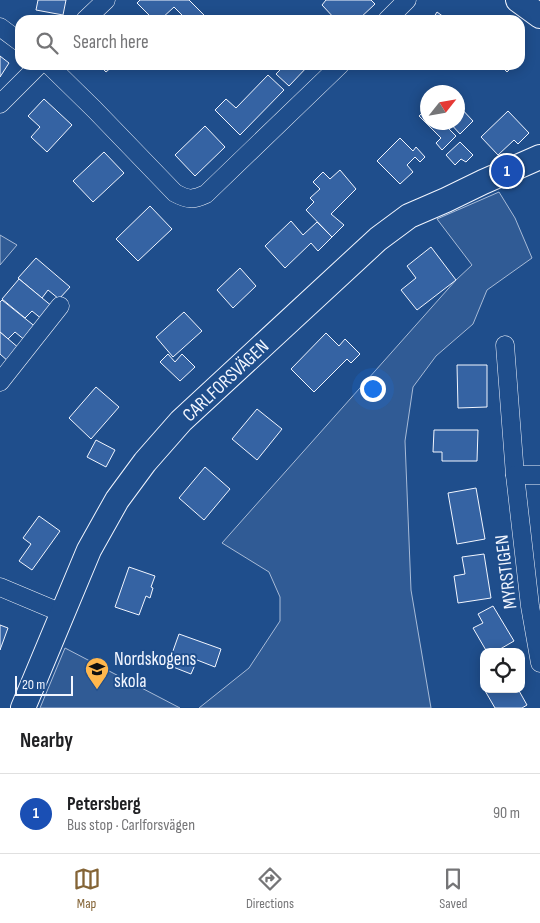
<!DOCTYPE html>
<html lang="en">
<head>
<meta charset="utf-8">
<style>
  :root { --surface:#fff; --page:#f2f2f2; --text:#202124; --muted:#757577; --line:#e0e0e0; --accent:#846436 }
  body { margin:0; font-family:"Sofia Sans Condensed",sans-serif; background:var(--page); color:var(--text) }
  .controls { position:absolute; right:15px; bottom:15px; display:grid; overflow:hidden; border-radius:10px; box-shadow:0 2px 12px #0003 }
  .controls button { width:45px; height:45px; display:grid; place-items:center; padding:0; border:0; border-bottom:1px solid var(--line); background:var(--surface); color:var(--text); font:25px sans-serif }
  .compass { position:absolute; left:420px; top:85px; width:45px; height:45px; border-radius:50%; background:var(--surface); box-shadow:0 2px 12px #0003; rotate:59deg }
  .scale { position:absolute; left:15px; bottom:12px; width:58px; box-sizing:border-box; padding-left:5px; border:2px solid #f2f6ff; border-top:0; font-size:14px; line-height:18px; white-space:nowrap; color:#f2f6ff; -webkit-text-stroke:4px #1f4e8c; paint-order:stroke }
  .you { position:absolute; left:372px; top:388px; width:18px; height:18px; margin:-12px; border:4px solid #fff; border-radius:50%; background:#1a73e8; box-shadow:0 0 0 8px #1a73e833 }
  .badge { display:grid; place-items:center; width:32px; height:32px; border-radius:50%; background:var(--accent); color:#fff; font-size:16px; font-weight:700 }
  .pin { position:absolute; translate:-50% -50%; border:2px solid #fff; box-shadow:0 1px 5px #0006 }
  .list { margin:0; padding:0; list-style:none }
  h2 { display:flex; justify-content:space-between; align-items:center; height:65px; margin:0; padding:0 20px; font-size:21px }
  h2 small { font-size:16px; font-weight:400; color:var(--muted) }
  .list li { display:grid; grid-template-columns:32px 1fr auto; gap:15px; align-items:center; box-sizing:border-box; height:80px; padding:0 20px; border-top:1px solid var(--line) }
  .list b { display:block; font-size:19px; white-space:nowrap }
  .list p { margin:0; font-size:16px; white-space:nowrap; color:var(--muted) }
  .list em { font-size:16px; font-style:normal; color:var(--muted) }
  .icon { flex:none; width:28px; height:28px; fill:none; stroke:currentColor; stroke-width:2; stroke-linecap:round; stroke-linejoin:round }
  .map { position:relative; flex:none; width:540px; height:708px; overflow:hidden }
  .search { position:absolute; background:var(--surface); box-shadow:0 2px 12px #0003; left:15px; right:15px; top:15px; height:55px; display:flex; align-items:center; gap:12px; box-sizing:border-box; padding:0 18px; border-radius:15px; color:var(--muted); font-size:19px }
  .sheet { height:145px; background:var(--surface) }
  nav { display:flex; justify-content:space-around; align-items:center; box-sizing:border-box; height:70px; border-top:1px solid var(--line); background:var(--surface); font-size:14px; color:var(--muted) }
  nav a { display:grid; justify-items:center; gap:2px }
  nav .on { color:var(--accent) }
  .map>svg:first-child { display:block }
</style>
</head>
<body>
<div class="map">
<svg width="540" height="708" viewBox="0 0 540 708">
  <rect width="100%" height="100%" fill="#1f4e8c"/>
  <g fill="#305b95" stroke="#a8bbd7">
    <path d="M499 192 515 218 532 258 487 290 473 324 436 356 413 387 405 441 411 590 431 708H199L249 668 280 621V597L269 572 222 543 456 280 472 265 437 219Z"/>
    <path d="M0 235 17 245 0 265Z"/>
    <path d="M65 648 180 708H40Z"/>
  </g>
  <g fill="#3563a3" stroke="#f2f6ff">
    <path d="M38 0H66L63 15 36 10Z"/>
    <path d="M140 0H189L206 17 203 20H187L174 7 160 20H154L137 3Z"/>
    <path d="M326 0H371L375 4 358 20H336L322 5Z"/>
    <path d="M437 12 448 20H432Z"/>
    <path d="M0 56 9 63 0 77Z"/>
    <path d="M99 65H114L106 72Z"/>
    <path d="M283 65H309L289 86 276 74 284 66Z"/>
    <path d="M500 65H514L507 72Z"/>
    <path d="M268 75 284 90 240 135 215 110 226 99 236 108Z"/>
    <path d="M44 99 72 125 47 152 31 137 40 127 28 116Z"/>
    <path d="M458 105 473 121 460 134 449 122H458Z"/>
    <path d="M427 108 428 122H442L456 136 442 150 436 143 441 138 419 116Z"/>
    <path d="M508 111 529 133 518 144 514 140 498 155 481 137Z"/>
    <path d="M205 126 225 147 195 176 175 155Z"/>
    <path d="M400 138 413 151 416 147 425 157 420 162 415 157 407 165 413 172 400 184 377 161Z"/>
    <path d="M460 142 473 155 466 162 461 159 455 165 446 155Z"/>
    <path d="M104 152 124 173 93 202 73 181Z"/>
    <path d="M340 170 356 189 331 214 344 225 332 237 306 210 314 202 310 198 320 189 313 182 323 172 330 179Z"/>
    <path d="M150 206 172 229 138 261 116 239Z"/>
    <path d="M291 221 303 235 317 222 332 237 318 251 311 243 285 268 265 246Z"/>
    <path d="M431 247 456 280 417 310 401 290 416 278 407 266Z"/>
    <path d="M36 258 70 287 59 299 48 290 42 298 18 278Z"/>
    <path d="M240 268 256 286 233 308 217 290Z"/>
    <path d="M19 279 53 307 43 320 32 311 25 318 2 299Z"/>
    <path d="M2 300 37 328 26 341 15 332 8 339 0 332V302Z"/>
    <path d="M184 312 202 331 173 357 156 337Z"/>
    <path d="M0 332 20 349 9 362 0 354Z"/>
    <path d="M326 333 339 346 345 339 360 354 351 363 347 359 314 392 291 369Z"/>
    <path d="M168 354 175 362 182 354 195 367 180 381 160 362Z"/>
    <path d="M457 365H487V407L458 408Z"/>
    <path d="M96 387 119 407 91 439 69 418Z"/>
    <path d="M257 409 282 429 257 460 232 439Z"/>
    <path d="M434 430H478L477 461H442V452H433Z"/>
    <path d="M96 440 115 450 106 467 87 457Z"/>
    <path d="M205 467 230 489 204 520 179 498Z"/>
    <path d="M476 488 485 539 457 544 448 493Z"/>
    <path d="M39 516 60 531 32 570 19 561 31 544 23 538Z"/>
    <path d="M484 554 491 598 458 603 454 576 465 574 462 557Z"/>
    <path d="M129 567 155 576 151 587 153 588 150 598 146 596 139 615 115 607Z"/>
    <path d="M493 606 514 641 495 652H487L473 628 483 623 478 614Z"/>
    <path d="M0 625 8 628 0 650Z"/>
    <path d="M179 634 221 649 215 667 197 660 191 674 168 665Z"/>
    <path d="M484 689H518L527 705 522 708H495Z"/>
  </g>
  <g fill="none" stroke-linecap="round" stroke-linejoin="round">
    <g stroke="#f2f6ff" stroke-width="19">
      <g id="street">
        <path d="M85 20 106 0"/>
        <path d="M387 20 407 0"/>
        <path d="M0 27 20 42"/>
        <path d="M49 65 94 109 175 193C188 200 193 200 206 194L340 65"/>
        <path d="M0 104 39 65"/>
        <path d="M505 345 515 475"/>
        <path d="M0 382 60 306"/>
        <path d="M540 475H515L530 606 540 663"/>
        <path d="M0 587 62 613"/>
      </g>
    </g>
    <g stroke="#f2f6ff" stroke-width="26">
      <g id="secondary">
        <path d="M518 0 540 16"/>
        <path d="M23 708 89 550 117 500 145 462 181 421 378 239 409 216 446 200 483 182 540 157"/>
      </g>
    </g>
    <use href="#street" stroke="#1f4e8c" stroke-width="18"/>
    <use href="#secondary" stroke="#1f4e8c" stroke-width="24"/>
  </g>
  <defs>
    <g id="school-pin" transform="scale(1.25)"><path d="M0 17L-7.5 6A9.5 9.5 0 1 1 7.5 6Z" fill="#ffb74d" stroke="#1f4e8c"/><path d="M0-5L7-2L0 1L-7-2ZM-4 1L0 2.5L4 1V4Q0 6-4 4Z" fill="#111"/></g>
  </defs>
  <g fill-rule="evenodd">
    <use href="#school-pin" x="97" y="669"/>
  </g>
  <g text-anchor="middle" stroke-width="4" stroke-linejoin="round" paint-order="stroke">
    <g font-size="19" fill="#f2f6ff" stroke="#1f4e8c">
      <text transform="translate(225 380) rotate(-43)" y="7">CARLFORSVÄGEN</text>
      <text transform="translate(505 572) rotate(-97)" y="7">MYRSTIGEN</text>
    </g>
    <g font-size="19" fill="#f2f6ff" stroke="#1f4e8c" text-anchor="start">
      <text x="114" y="665">Nordskogens<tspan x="114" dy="22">skola</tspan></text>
    </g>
  </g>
</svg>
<div class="controls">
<button><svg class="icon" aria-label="locate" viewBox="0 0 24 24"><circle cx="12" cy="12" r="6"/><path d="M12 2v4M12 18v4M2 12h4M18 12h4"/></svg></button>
</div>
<svg class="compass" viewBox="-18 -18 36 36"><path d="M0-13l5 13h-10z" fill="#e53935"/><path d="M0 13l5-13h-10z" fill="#757577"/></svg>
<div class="scale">20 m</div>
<div class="you"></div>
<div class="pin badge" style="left:507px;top:171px;background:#1a4fb4">1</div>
<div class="search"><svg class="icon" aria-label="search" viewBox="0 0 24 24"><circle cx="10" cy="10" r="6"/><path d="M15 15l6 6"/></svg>Search here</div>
</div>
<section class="sheet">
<h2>Nearby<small></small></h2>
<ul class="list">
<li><span class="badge" style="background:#1a4fb4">1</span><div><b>Petersberg</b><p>Bus stop · Carlforsvägen</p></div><em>90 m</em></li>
</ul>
</section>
<nav>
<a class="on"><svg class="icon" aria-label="map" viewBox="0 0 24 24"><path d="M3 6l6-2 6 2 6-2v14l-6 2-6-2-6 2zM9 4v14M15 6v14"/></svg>Map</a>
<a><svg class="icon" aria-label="directions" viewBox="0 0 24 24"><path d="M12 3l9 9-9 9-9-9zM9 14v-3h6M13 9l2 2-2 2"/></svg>Directions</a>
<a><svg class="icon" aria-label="saved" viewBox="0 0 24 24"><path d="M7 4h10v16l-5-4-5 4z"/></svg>Saved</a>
</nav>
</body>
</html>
